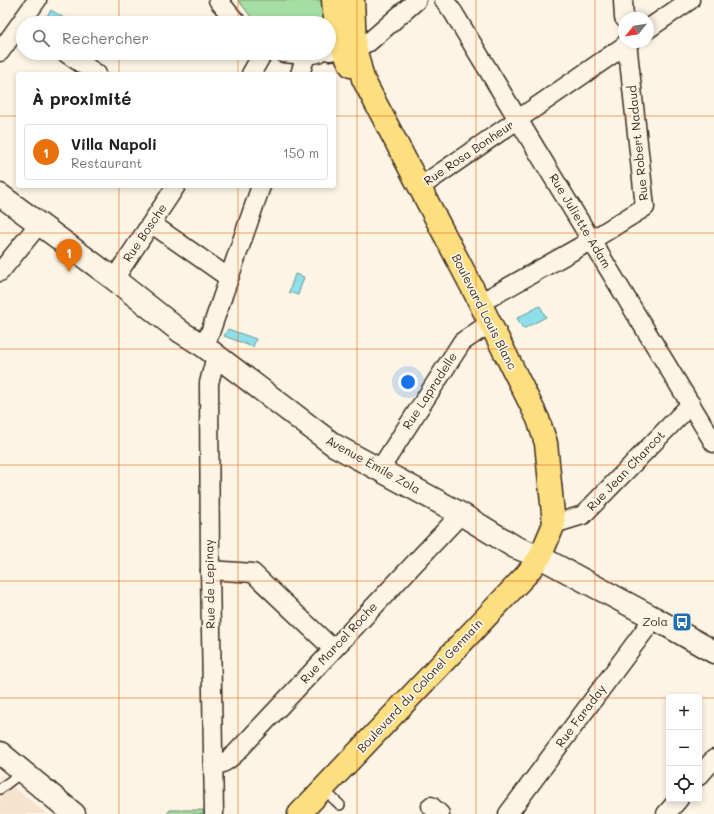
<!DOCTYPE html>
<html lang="fr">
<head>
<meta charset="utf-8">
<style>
  :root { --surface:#fff; --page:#f2f2f2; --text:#222; --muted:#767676; --line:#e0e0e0; --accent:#0f766e }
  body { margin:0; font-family:Mali,sans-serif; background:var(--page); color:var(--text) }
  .controls { position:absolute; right:12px; bottom:12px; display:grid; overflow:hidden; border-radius:4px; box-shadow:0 2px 6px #0003 }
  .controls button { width:36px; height:36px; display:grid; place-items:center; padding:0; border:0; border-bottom:1px solid var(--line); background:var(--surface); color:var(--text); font:20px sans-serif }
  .compass { position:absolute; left:618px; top:12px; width:36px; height:36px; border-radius:50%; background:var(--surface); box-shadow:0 2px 6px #0003; rotate:240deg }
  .you { position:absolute; left:408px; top:382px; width:14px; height:14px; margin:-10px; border:3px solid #fff; border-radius:50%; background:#1a73e8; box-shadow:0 0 0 6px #1a73e833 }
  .badge { display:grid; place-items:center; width:26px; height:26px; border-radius:50%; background:var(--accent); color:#fff; font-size:13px; font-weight:700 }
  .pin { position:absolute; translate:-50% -33px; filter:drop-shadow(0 1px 2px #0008) }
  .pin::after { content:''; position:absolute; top:21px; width:14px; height:12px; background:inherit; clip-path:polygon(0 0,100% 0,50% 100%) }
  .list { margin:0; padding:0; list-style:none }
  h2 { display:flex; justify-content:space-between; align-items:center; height:52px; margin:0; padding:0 16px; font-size:17px }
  h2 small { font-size:13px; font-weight:400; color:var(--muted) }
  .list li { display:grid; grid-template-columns:26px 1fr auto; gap:12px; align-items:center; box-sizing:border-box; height:56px; margin:0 8px 8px; padding:0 8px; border:1px solid var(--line); border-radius:4px }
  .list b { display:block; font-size:15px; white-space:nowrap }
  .list p { margin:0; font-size:13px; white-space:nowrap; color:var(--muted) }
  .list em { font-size:13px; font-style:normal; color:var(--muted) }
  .icon { flex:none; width:22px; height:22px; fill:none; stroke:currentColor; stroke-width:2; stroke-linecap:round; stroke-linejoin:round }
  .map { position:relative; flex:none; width:714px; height:814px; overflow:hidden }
  .search { position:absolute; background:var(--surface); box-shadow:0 2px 6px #0003; left:16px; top:16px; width:320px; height:44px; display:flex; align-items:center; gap:10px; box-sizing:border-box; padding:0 14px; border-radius:22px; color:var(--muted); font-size:15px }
  .panel { position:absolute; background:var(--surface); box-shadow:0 2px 6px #0003; left:16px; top:72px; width:320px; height:116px; border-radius:4px }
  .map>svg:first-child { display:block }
</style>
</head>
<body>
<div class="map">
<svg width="714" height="814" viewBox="0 0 714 814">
  <rect width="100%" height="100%" fill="#fcf5e5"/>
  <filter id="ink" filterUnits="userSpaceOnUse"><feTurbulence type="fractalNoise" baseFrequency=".025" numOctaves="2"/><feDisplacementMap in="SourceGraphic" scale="8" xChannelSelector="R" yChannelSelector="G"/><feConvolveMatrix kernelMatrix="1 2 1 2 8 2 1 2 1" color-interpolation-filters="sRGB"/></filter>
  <g filter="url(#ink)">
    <path fill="#f6e2cf" d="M0 775 8 783 47 814H0Z"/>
    <g fill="#a4dea3" stroke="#708460">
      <path d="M238 0H327V23H256Z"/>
      <path d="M170 810H203L204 814H167Z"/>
    </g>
    <g fill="#8edfe9" stroke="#6d9798">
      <path d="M51 10 69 21 67 23H55L46 17Z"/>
      <path d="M295 274 304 277 298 295 289 292Z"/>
      <path d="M540 306 546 317 523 329 517 318Z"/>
      <path d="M228 329 256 339 253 347 224 336Z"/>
    </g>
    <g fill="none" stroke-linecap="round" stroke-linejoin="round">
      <g stroke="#3b2a1e" stroke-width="12">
        <g id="lane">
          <path d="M0 789 22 772"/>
          <path d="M323 789 340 805"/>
        </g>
      </g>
      <g stroke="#3b2a1e" stroke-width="21">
        <g id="street">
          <path d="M218 0 237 23"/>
          <path d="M444 0 453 12 714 443"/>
          <path d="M623 0 624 18"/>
          <path d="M648 29 690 0"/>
          <path d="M329 51 355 47 369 42 417 0"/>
          <path d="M0 52 37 0"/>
          <path d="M66 53 97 74"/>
          <path d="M283 53 306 55 318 53"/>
          <path d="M251 74 263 53"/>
          <path d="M300 74 306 55"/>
          <path d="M420 187 630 42"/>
          <path d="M152 224 229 278"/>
          <path d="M0 272 39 224"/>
          <path d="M114 279 176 186"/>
          <path d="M480 303 592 240 645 207 627 42"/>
          <path d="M205 347 261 186"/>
          <path d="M380 469 462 342 490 323"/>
          <path d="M554 524 583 515 691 404"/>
          <path d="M210 570 253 573 333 649"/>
          <path d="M213 765C223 765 228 760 235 754L461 514"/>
          <path d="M699 776 714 759"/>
          <path d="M431 806 440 814"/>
          <path d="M214 814 210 570 209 383 216 356"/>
          <path d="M508 814 654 618"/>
          <path d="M666 814 679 799"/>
        </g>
      </g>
      <g stroke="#3b2a1e" stroke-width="25">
        <g id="secondary">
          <path d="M0 195 114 279 181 332 205 347 334 445 461 514 515 547 540 557 654 618 714 652"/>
          <path d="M0 753 74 814"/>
        </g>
      </g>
      <g stroke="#3b2a1e" stroke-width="25">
        <g id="primary">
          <path d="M333 0C335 26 339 43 351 66"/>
          <path d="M299 814 526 575 540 557 554 524 546 443 538 419 473 289 363 79 355 47 353 0"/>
        </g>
      </g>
      <use href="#lane" stroke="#fcf5e5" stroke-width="9"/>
      <use href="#street" stroke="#fcf5e5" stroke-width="18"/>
      <use href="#secondary" stroke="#fcf5e5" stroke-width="22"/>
      <use href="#primary" stroke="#fedf80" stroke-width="22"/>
    </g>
  </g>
  <path fill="none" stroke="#e8590c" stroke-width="1" stroke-opacity="0.55" d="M119 0V23M238 0V23M357 0V814M476 0V814M595 0V814M119 53V74M238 53V74M0 116H18M334 116H714M119 186V814M238 186V814M0 233H714M0 349H714M0 465H714M0 581H714M0 698H669M699 698H714"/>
  <defs>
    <g id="bus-square" transform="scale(1)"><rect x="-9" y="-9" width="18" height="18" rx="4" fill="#1f6fb2" stroke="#fcf5e5"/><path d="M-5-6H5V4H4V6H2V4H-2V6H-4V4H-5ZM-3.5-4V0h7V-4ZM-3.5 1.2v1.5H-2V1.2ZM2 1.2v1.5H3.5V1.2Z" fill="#fff"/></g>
  </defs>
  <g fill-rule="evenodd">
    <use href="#bus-square" x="682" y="622"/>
  </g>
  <g text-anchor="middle" stroke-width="3.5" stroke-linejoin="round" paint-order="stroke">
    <g font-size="12" fill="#3b2a1e" stroke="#fcf5e5">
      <text transform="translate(638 143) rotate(-96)" y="4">Rue Robert Nadaud</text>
      <text transform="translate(469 153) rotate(-34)" y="4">Rue Rosa Bonheur</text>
      <text transform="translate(580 221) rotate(59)" y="4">Rue Juliette Adam</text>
      <text transform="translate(145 233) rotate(-56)" y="4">Rue Bosche</text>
      <text transform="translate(484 312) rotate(63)" y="4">Boulevard Louis Blanc</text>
      <text transform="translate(430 391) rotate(-57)" y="4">Rue Lapradelle</text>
      <text transform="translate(373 465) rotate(29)" y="4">Avenue Émile Zola</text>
      <text transform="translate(626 471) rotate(-46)" y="4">Rue Jean Charcot</text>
      <text transform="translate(210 584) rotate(-91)" y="4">Rue de Lepinay</text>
      <text transform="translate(339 643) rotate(-47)" y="4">Rue Marcel Roche</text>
      <text transform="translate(420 686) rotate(-47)" y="4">Boulevard du Colonel Germain</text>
      <text transform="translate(581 716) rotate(-53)" y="4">Rue Faraday</text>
    </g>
    <g font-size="12" fill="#3b2a1e" stroke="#fcf5e5" text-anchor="end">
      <text x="668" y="626">Zola</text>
    </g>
  </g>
</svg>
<div class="controls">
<button>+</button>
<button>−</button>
<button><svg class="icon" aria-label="locate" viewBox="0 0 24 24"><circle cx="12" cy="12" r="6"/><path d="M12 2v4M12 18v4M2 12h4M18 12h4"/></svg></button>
</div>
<svg class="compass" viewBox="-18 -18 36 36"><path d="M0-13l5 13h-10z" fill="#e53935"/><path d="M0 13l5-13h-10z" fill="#767676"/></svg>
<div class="you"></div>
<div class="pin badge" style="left:69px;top:272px;background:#e8710a">1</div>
<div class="search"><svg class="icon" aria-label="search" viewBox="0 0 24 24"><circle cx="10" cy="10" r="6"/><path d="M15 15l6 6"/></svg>Rechercher</div>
<section class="panel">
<h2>À proximité<small></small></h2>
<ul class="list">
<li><span class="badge" style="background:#e8710a">1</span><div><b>Villa Napoli</b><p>Restaurant</p></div><em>150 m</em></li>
</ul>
</section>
</div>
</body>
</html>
